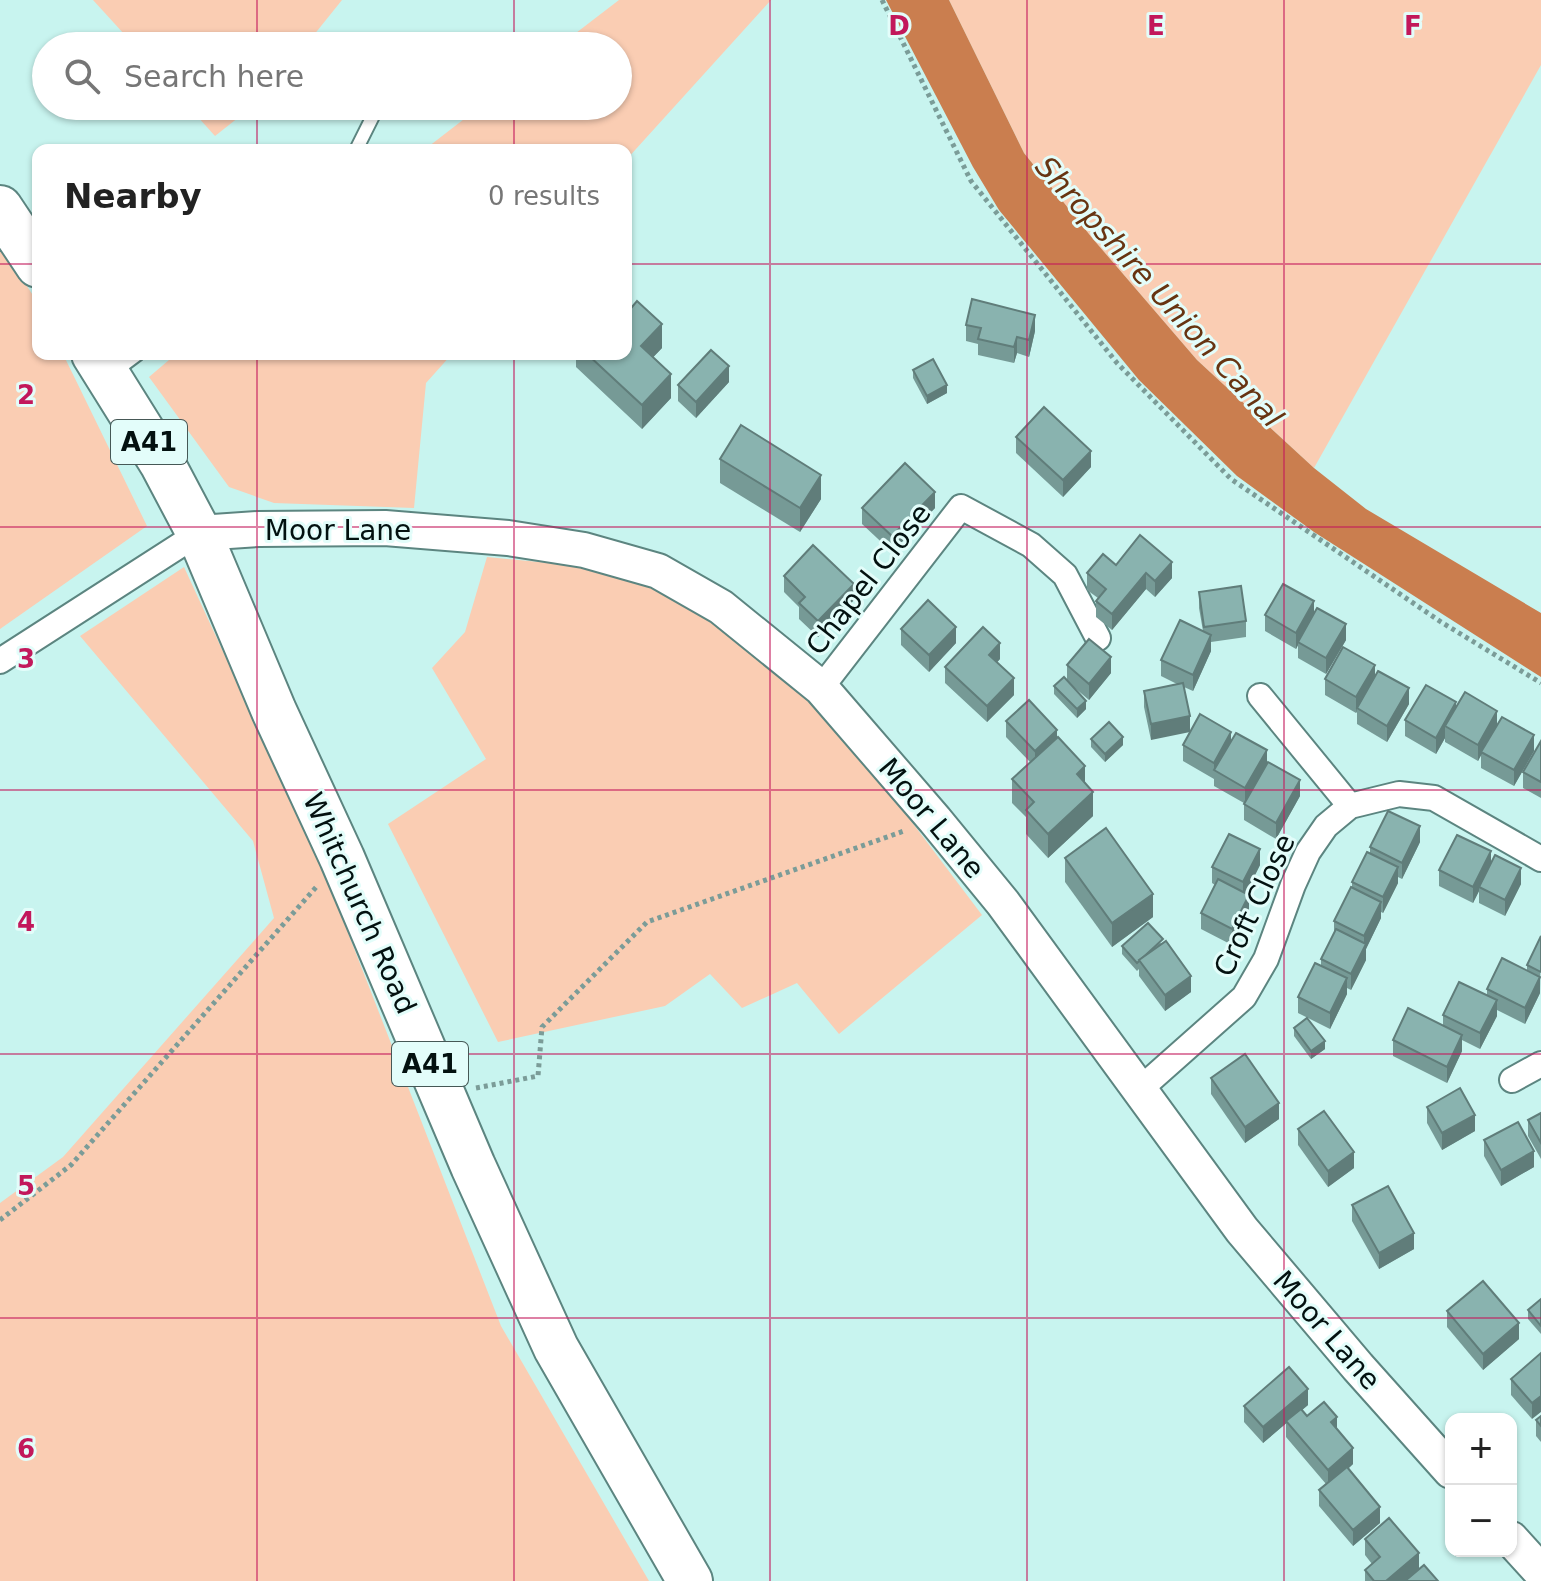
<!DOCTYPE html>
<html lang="en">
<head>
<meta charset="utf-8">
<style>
  :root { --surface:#fff; --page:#f6f6f6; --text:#222; --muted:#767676; --line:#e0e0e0 }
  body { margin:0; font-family:"DejaVu Sans",sans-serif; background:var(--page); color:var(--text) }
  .controls { position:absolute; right:24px; bottom:24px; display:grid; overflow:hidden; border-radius:16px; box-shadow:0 2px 6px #0004 }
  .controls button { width:72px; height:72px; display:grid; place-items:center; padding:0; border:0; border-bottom:2px solid var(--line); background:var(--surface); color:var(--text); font:40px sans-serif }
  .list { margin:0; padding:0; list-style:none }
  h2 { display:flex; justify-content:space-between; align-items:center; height:104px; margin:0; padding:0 32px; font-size:34px }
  h2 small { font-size:26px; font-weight:400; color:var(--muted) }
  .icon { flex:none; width:44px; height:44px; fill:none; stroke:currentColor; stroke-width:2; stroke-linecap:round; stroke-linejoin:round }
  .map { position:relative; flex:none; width:1541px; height:1581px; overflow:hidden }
  .search { position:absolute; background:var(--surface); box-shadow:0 2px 6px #0004; left:32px; top:32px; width:600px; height:88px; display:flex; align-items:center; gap:20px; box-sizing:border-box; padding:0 28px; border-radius:44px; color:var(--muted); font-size:30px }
  .panel { position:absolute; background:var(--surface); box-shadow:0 2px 6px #0004; left:32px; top:144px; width:600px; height:216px; border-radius:16px }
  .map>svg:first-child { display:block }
</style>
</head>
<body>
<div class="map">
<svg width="1541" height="1581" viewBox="0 0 1541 1581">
  <rect width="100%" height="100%" fill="#c8f4ef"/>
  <g fill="#facdb3">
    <path d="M93 0H342L305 46H135Z"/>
    <path d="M619 0H771L626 160V150H424L481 106H618V46H559Z"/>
    <path d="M949 0H1541V65L1314 468 1197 360 1093 239 1024 153Z"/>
    <path d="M188 106H253L215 136Z"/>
    <path d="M0 245 38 303V354H63L147 526 0 629Z"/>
    <path d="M176 354H452L426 383 414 508 274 503 229 487 149 377Z"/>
    <path d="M487 557 570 565 640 578 680 601 738 642 802 695 871 768 982 915 839 1034 797 983 742 1008 710 974 665 1006 498 1042 388 824 486 759 432 668 465 632Z"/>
    <path d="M184 567 322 866 501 1326 649 1581H0V1203L63 1157 274 918 253 841 80 636Z"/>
  </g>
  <path fill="#ca7e4f" d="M886 0H949L1024 153 1093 239 1197 360 1314 468 1366 509 1541 613V677L1314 532 1237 476 1139 380 999 210 973 167Z"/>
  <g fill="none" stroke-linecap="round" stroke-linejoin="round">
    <g stroke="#5c8580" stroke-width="16">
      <g id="lane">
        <path d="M356 150 378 106"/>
        <path d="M114 372 138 354"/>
      </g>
    </g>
    <g stroke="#5c8580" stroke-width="28">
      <g id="street">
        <path d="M0 661 199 533"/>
        <path d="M821 688 961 507 1031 545 1065 575 1098 638"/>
        <path d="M1260 696 1350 806"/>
        <path d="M1512 1080 1541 1064"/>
        <path d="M1138 1091 1244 997 1266 959 1293 885 1308 852 1326 826 1350 806 1399 794 1434 798 1541 859"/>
      </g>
    </g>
    <g stroke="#5c8580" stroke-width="38">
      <g id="secondary">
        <path d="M199 533 258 529 385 528 508 538 584 550 658 571 721 607 821 688 935 820 1003 903 1242 1230 1358 1367 1451 1471"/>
        <path d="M1511 1539 1541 1572"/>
      </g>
    </g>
    <g stroke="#5c8580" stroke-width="48">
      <g id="highway">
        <path d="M0 208 38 265"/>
        <path d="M94 354 162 463 199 533 274 711 342 858 473 1166 556 1348 690 1581"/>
      </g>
    </g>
    <g stroke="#7b9c98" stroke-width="5" stroke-dasharray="4 4" stroke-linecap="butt">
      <path d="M882 0 971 181 1117 363 1231 479 1441 622 1541 683"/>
      <path d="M476 1088 538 1076 542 1027 647 922 904 831"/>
      <path d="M0 1220 71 1165 318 885"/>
    </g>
    <use href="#lane" stroke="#fff" stroke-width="12"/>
    <use href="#street" stroke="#fff" stroke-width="24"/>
    <use href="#secondary" stroke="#fff" stroke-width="34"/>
    <use href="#highway" stroke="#fff" stroke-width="44"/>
  </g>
  <g fill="#769a96">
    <path d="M966 325 1035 331 1029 357 1017 353 1014 363 978 355V344L966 341Z"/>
    <path d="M662 348 653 357 671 398 642 429 576 367V354H626Z"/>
    <path d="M913 370 947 393 927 404 913 378Z"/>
    <path d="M729 382 696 418 678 401V385Z"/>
    <path d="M1016 437 1091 467 1063 497 1016 453Z"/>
    <path d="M720 459 821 499 800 532 720 483Z"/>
    <path d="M862 508H935L892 552 862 524Z"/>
    <path d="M1116 565 1172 578 1155 597 1146 589 1112 630 1096 617V601L1098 598 1087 590V573Z"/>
    <path d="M784 576 854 600 818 637 799 619V607L784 592Z"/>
    <path d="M1199 592 1246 621V637L1211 642V651L1193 691 1184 687 1151 740 1144 707V691L1177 684 1161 676V660L1203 631 1199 608Z"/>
    <path d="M1314 613 1346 640 1326 674 1298 658V645L1296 649 1265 631V615Z"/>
    <path d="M901 629 956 643 929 672 901 645Z"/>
    <path d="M1000 659 997 662 1014 695 987 722 945 683V667Z"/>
    <path d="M1067 665 1111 673 1089 700 1069 683 1086 709 1077 718 1054 694V686L1067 681Z"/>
    <path d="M1375 677 1409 704 1387 742 1357 724V712L1356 713 1325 695V679Z"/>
    <path d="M1456 707 1497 725 1534 751 1514 786 1481 768V754L1478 761 1445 742V738L1436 754 1405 736V720Z"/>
    <path d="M1006 721 1057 737 1085 784 1093 816 1048 858 1026 834V817L1012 803V779L1030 762 1006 737Z"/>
    <path d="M1091 739 1123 745 1105 762 1091 747Z"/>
    <path d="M1231 741 1267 764 1300 796 1276 839 1244 820V803L1214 786V777V779L1183 761V745Z"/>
    <path d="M1541 741V798L1523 788V772Z"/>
    <path d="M1420 842 1402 879 1398 877V883L1383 913 1381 912V918L1366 949V960L1351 990 1347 988V994L1330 1029 1298 1013V997L1321 966V959L1334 934V921L1352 888V882L1370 853V847Z"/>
    <path d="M1065 858 1153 917 1112 947 1065 882Z"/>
    <path d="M1491 863 1521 884 1505 916 1479 903V891L1473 903 1439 886V870Z"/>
    <path d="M1260 865 1246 893 1249 911 1232 945 1201 929V913L1215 885 1212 883V867Z"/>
    <path d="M1541 936 1540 993 1525 1024 1497 1010V1016L1480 1049 1462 1040V1051L1447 1083 1393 1056V1040L1443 1025V1015L1487 996V989L1527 971V965Z"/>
    <path d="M1163 943 1191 992 1165 1011 1139 976V969L1137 971 1122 954V946Z"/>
    <path d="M1294 1028 1325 1049 1311 1059 1294 1036Z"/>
    <path d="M1211 1078 1279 1119 1245 1143 1211 1094Z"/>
    <path d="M1427 1107 1475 1131 1442 1150 1427 1123Z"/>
    <path d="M1541 1113V1159L1528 1136V1120Z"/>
    <path d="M1298 1129 1354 1168 1328 1187 1298 1145Z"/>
    <path d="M1484 1140 1534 1167 1501 1186 1484 1156Z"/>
    <path d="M1352 1205 1414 1249 1379 1269 1352 1221Z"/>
    <path d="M1541 1299V1334L1528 1319V1310Z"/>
    <path d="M1447 1311 1519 1339 1483 1370 1447 1327Z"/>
    <path d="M1541 1353 1532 1419 1511 1395V1379Z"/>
    <path d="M1308 1405 1302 1410 1307 1416 1337 1429 1353 1464 1348 1469 1380 1523 1353 1546 1319 1506V1490L1326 1484 1286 1437V1423L1263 1443 1244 1422V1406Z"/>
    <path d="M1541 1416V1442L1536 1436V1420Z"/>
    <path d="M1365 1539 1419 1569 1438 1581H1365V1570L1372 1564 1365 1555Z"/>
  </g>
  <g fill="#607d7a">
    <path d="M1035 315V331L1029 357V340Z"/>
    <path d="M662 324V348L641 370V346Z"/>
    <path d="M1017 337V353L1014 363V347Z"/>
    <path d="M729 366V382L696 418V402Z"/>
    <path d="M671 374V398L642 429V405Z"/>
    <path d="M947 385V393L927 404V396Z"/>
    <path d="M1091 451V467L1063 497V480Z"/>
    <path d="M821 475V499L800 532V508Z"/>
    <path d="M935 492V508L892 552V536Z"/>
    <path d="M1172 562V578L1155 597V581Z"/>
    <path d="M1146 573V589L1112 630V614Z"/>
    <path d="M854 584V600L818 637V621Z"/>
    <path d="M1314 601V617L1298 642V645L1296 649V633Z"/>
    <path d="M1346 624V640L1326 674V658Z"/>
    <path d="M956 627V643L929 672V655Z"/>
    <path d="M1211 635V651L1193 691V675Z"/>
    <path d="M1000 643V659L989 671V655Z"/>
    <path d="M1111 657V673L1089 700V684Z"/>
    <path d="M1375 665V681L1357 708 1356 713V697Z"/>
    <path d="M1014 678V695L987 722V706Z"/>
    <path d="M1409 688V704L1387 742V726Z"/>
    <path d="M1086 701V709L1077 718V709Z"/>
    <path d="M1456 702V718L1445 726V738L1436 754V738Z"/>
    <path d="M1497 711V727L1478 761V745Z"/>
    <path d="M1190 716V732L1151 740V724Z"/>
    <path d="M1057 730V746L1035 767V751Z"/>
    <path d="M1231 732V748L1214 770V779V763Z"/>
    <path d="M1534 735V751L1514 786V770Z"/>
    <path d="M1123 737V745L1105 762V754Z"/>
    <path d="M1267 750V766L1245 804V788Z"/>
    <path d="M1085 766V790L1077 774Z"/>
    <path d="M1300 780V796L1276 839V823Z"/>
    <path d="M1093 792V816L1048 858V834Z"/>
    <path d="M1420 826V842L1402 879V863Z"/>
    <path d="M1260 849V865L1243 899V882Z"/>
    <path d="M1491 851V867L1479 887V891L1473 903V887Z"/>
    <path d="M1398 867V883L1383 913V897Z"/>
    <path d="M1521 868V884L1505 916V900Z"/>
    <path d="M1153 894V917L1112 947V923Z"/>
    <path d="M1249 895V911L1232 945V929Z"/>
    <path d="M1381 902V918L1366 949V960L1351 990V974L1364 947V936Z"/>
    <path d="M1191 976V992L1165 1011V995Z"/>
    <path d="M1540 977V993L1525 1024V1008Z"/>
    <path d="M1347 978V994L1330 1029V1013Z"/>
    <path d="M1497 1000V1016L1480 1049V1033Z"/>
    <path d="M1462 1035V1051L1447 1083V1067Z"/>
    <path d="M1325 1041V1049L1311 1059V1051Z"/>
    <path d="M1279 1103V1119L1245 1143V1127Z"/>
    <path d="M1475 1115V1131L1442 1150V1133Z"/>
    <path d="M1534 1151V1167L1501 1186V1170Z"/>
    <path d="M1354 1152V1168L1328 1187V1171Z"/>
    <path d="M1414 1233V1249L1379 1269V1253Z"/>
    <path d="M1519 1323V1339L1483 1370V1354Z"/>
    <path d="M1308 1389V1405L1263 1443V1427Z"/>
    <path d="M1541 1396V1412L1532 1419V1403Z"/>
    <path d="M1337 1417V1433L1331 1422Z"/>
    <path d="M1353 1448V1464L1328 1486V1470Z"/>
    <path d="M1380 1507V1523L1353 1546V1530Z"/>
    <path d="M1419 1553V1569L1405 1581H1386Z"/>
  </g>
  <g fill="#89b3af" stroke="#607d7a" stroke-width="2">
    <path d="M972 299 1035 315 1029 340 1017 337 1014 347 978 339 981 328 966 325Z"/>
    <path d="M637 301 662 324 641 346 671 374 642 405 587 354H626V314Z"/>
    <path d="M711 350 729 366 696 402 678 385Z"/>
    <path d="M933 359 947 385 927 396 913 370Z"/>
    <path d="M1044 407 1091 451 1063 480 1016 437Z"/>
    <path d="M741 425 821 475 800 508 720 459Z"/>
    <path d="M905 463 935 492 892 536 862 508Z"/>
    <path d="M1140 535 1172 562 1155 581 1146 573 1112 614 1096 601 1106 589 1087 573 1103 554 1116 565Z"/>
    <path d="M813 545 854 584 818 621 799 603 805 597 784 576Z"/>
    <path d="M1283 584 1314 601 1296 633 1265 615Z"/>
    <path d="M1241 586 1246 621 1204 627 1199 592Z"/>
    <path d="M928 600 956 627 929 655 901 629Z"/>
    <path d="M1317 608 1346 624 1326 658 1298 642Z"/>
    <path d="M1180 620 1211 635 1193 675 1161 660Z"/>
    <path d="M983 627 1000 643 989 655 1014 678 987 706 945 667Z"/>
    <path d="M1089 639 1111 657 1089 684 1067 665Z"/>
    <path d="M1343 647 1375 665 1356 697 1325 679Z"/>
    <path d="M1378 671 1409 688 1387 726 1357 708Z"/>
    <path d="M1064 677 1086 701 1077 709 1054 686Z"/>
    <path d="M1183 683 1190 716 1151 724 1144 691Z"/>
    <path d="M1426 685 1456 702 1436 738 1405 720Z"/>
    <path d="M1465 692 1497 711 1478 745 1445 726Z"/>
    <path d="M1029 700 1057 730 1035 751 1006 721Z"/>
    <path d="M1200 714 1231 732 1214 763 1183 745Z"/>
    <path d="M1502 717 1534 735 1514 770 1481 752Z"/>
    <path d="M1109 722 1123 737 1105 754 1091 739Z"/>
    <path d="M1236 733 1267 750 1245 788 1214 770Z"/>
    <path d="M1058 737 1085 766 1077 774 1093 792 1048 834 1026 810 1034 802 1012 779Z"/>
    <path d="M1541 741V782L1523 772Z"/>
    <path d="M1268 762 1300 780 1276 823 1244 804Z"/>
    <path d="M1388 811 1420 826 1402 863 1370 847Z"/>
    <path d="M1106 828 1153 894 1112 923 1065 858Z"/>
    <path d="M1229 834 1260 849 1243 882 1212 867Z"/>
    <path d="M1457 835 1491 851 1473 887 1439 870Z"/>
    <path d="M1367 852 1398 867 1383 897 1352 882Z"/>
    <path d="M1495 855 1521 868 1505 900 1479 887Z"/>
    <path d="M1218 879 1249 895 1232 929 1201 913Z"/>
    <path d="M1351 887 1381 902 1364 936 1334 921Z"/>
    <path d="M1148 923 1163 939 1137 963 1122 946Z"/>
    <path d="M1336 929 1366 944 1351 974 1321 959Z"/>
    <path d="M1541 936V972L1527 965Z"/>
    <path d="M1166 941 1191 976 1165 995 1139 960Z"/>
    <path d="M1502 958 1540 977 1525 1008 1487 989Z"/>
    <path d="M1315 963 1347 978 1330 1013 1298 997Z"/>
    <path d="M1459 982 1497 1000 1480 1033 1443 1015Z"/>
    <path d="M1408 1008 1462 1035 1447 1067 1393 1040Z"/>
    <path d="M1307 1018 1325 1041 1311 1051 1294 1028Z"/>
    <path d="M1245 1054 1279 1103 1245 1127 1211 1078Z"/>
    <path d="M1460 1088 1475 1115 1442 1133 1427 1107Z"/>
    <path d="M1324 1111 1354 1152 1328 1171 1298 1129Z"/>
    <path d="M1541 1113V1143L1528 1120Z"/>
    <path d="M1518 1122 1534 1151 1501 1170 1484 1140Z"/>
    <path d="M1388 1186 1414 1233 1379 1253 1352 1205Z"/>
    <path d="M1483 1281 1519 1323 1483 1354 1447 1311Z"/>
    <path d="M1541 1299V1326L1528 1310Z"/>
    <path d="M1541 1353V1396L1532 1403 1511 1379Z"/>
    <path d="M1289 1367 1308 1389 1263 1427 1244 1406Z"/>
    <path d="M1324 1402 1337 1417 1331 1422 1353 1448 1328 1470 1286 1421 1301 1409 1307 1416Z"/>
    <path d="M1541 1416V1426L1536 1420Z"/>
    <path d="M1347 1467 1380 1507 1353 1530 1319 1490Z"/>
    <path d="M1389 1518 1419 1553 1386 1581H1374L1365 1570 1380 1557 1365 1539Z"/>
    <path d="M1424 1565 1438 1581H1405Z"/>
  </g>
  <path fill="none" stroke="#c2185b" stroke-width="2" stroke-opacity="0.55" d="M257 0V46M514 0V46M770 0V1581M1027 0V1581M1284 0V1581M257 106V150M514 106V150M0 264H38M626 264H1541M257 354V1581M514 354V1581M0 527H1541M0 790H1541M0 1054H1541M0 1318H1541"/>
  <g text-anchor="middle" stroke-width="6" stroke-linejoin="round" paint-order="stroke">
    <g fill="#e3fdfa" stroke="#465856" stroke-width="2">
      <rect x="111" y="420" width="76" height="44" rx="6"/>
      <rect x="392" y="1042" width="76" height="44" rx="6"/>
    </g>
    <g font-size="26" font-weight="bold" fill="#031110">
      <text x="149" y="451">A41</text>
      <text x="430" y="1073">A41</text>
    </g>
    <g font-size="28" fill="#031110" stroke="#e3fdfa">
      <text x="338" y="540">Moor Lane</text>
      <text transform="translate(868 579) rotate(-52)" y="10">Chapel Close</text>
      <text transform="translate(932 818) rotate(50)" y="10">Moor Lane</text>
      <text transform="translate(360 903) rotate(66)" y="10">Whitchurch Road</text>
      <text transform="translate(1254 905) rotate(-65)" y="10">Croft Close</text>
      <text transform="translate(1327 1330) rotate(49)" y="10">Moor Lane</text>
    </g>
    <g font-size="30" font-style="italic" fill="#673411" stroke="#e3fdfa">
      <text transform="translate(1159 292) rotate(48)" y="10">Shropshire Union Canal</text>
    </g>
  </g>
  <g font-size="26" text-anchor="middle" font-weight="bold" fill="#c2185b" stroke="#e3fdfa" stroke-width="6" stroke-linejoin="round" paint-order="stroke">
    <text x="899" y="35">D</text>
    <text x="1156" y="35">E</text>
    <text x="1413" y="35">F</text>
    <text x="26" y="404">2</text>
    <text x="26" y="668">3</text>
    <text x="26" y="931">4</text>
    <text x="26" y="1195">5</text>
    <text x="26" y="1458">6</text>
  </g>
</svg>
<div class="controls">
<button>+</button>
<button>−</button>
</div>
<div class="search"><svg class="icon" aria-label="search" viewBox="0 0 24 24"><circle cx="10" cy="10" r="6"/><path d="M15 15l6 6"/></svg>Search here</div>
<section class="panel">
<h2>Nearby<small>0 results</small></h2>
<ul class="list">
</ul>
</section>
</div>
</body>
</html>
